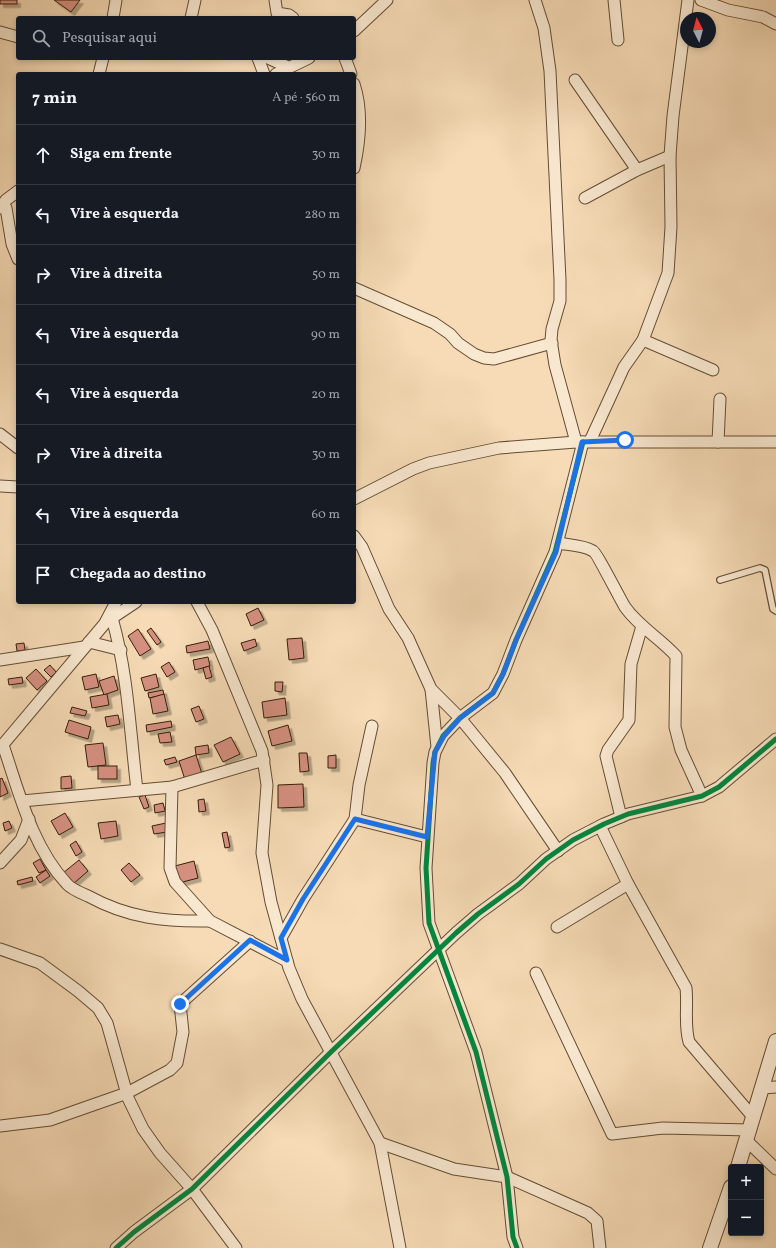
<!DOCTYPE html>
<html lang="pt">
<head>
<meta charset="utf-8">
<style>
  :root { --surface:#171b24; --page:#242831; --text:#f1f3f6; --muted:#9ea1a6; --line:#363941 }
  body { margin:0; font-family:Vollkorn,serif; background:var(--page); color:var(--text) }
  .controls { position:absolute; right:12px; bottom:12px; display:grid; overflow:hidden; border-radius:4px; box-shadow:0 2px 6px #0003 }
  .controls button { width:36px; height:36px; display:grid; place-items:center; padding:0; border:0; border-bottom:1px solid var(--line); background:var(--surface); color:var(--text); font:20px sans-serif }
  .compass { position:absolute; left:680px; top:12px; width:36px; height:36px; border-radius:50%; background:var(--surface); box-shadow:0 2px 6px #0003; rotate:354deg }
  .stop { position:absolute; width:12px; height:12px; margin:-9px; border:3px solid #1a73e8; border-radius:50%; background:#fff }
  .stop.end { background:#1a73e8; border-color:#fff; box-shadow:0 1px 4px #0008 }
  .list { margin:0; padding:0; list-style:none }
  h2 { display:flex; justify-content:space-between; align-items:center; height:52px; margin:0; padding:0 16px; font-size:17px }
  h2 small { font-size:13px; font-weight:400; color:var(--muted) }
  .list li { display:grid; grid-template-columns:26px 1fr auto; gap:12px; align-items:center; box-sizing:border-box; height:60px; padding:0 16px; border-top:1px solid var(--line) }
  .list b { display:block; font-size:15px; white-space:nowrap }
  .list em { font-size:13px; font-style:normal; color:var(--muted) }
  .icon { flex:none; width:22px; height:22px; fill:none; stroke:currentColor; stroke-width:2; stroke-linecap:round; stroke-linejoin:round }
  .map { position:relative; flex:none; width:776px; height:1248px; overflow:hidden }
  .search { position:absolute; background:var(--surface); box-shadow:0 2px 6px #0003; left:16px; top:16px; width:340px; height:44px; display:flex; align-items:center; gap:10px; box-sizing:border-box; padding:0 14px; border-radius:4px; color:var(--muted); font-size:15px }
  .panel { position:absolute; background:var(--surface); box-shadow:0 2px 6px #0003; left:16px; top:72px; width:340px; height:532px; border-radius:4px }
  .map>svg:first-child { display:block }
</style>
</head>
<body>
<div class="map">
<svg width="776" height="1248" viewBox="0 0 776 1248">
  <defs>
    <filter id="shadow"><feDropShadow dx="3.5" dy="3.5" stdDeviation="0" flood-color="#0004"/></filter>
  </defs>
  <rect width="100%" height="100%" fill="#f6dbb6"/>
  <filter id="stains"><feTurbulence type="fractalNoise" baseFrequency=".005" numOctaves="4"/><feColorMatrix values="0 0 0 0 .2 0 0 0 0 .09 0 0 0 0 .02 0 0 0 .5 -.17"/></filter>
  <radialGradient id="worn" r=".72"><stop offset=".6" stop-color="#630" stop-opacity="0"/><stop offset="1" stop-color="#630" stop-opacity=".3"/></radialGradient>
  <g fill="#d69081" stroke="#341e08" filter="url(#shadow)">
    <rect x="0" y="0" width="17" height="4"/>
    <path d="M54 0H80L71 12Z"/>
    <path d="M258 608 264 620 251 626 246 614Z"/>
    <path d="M151 628 161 642 157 645 147 631Z"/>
    <path d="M138 629 151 649 140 656 128 636Z"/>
    <path d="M302 638 304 658 289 660 287 639Z"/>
    <path d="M255 639 257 646 244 651 241 643Z"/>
    <path d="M208 641 210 649 187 653 186 646Z"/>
    <path d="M24 643 25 650 17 651 16 644Z"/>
    <path d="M208 657 210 666 195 670 193 660Z"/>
    <path d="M169 662 175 672 167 677 161 667Z"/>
    <path d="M50 665 56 672 51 677 44 670Z"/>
    <path d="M209 666 212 677 206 679 203 668Z"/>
    <path d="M36 669 47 681 37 690 26 678Z"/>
    <path d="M96 674 99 687 85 690 82 677Z"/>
    <path d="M156 674 159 687 145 691 141 678Z"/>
    <path d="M114 676 118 690 104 695 99 681Z"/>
    <path d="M22 677 23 683 9 685 8 679Z"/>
    <path d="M275 682H283L282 692 275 691Z"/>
    <path d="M163 690 164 695 149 698 148 693Z"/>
    <path d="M107 694 109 705 92 708 90 697Z"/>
    <path d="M164 694 168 711 153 714 150 698Z"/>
    <path d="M285 698 287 715 264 718 262 702Z"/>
    <path d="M199 706 204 719 196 722 191 709Z"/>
    <path d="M72 707 87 711 85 716 70 713Z"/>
    <path d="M118 715 120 724 107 727 105 717Z"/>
    <path d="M69 720 91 727 88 739 65 732Z"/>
    <path d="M171 721 172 727 147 732 146 725Z"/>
    <path d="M288 725 292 741 272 746 268 731Z"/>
    <path d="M170 732 172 742 160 743 158 734Z"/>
    <path d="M231 737 240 754 223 762 214 745Z"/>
    <path d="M103 743 106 765 88 767 85 745Z"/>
    <path d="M208 745 209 753 196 755 195 747Z"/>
    <path d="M299 753H307L309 771 300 772Z"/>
    <path d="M196 755 203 777 186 783 179 761Z"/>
    <path d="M336 755V768H328V756Z"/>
    <path d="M175 757 177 762 166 765 164 760Z"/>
    <rect x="98" y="766" width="19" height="13"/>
    <path d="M71 776 72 788 61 789V777Z"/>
    <path d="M2 778 8 793 0 797V779Z"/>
    <path d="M303 784 304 807 278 808V785Z"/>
    <path d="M145 795 149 807 144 809 139 797Z"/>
    <path d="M204 799 206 811 199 812 198 800Z"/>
    <path d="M163 803 165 811 155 813 154 805Z"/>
    <path d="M65 813 73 827 59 835 51 821Z"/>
    <path d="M9 821 12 828 5 831 3 823Z"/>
    <path d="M116 821 118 836 101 839 98 823Z"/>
    <path d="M166 823 167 832 154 834 152 826Z"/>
    <path d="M227 832 230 847 225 848 222 833Z"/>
    <path d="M76 841 82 852 76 856 70 845Z"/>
    <path d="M40 859 46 870 39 873 33 863Z"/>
    <path d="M79 860 88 871 73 884 63 873Z"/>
    <path d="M194 861 198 878 179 883 175 866Z"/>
    <path d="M129 863 140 875 131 882 121 870Z"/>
    <path d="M46 870 50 876 40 883 36 877Z"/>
    <path d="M32 877 33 881 18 885 17 881Z"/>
  </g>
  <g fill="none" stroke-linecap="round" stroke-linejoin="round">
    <g stroke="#644d34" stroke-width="8">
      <path id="service" d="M720 580 760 568 765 570 773 609 776 611"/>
    </g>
    <g stroke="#644d34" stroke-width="13">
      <g id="minor">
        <path d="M275 0 277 13 289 15 293 18"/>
        <path d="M535 0 544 28 550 71 560 280V301L552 329 551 340 555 365 576 442"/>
        <path d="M614 0 618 40"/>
        <path d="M701 0 728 10 763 17 776 24"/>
        <path d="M113 18 116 0"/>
        <path d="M191 18 195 0"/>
        <path d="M354 31 387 0"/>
        <path d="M0 32 18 37"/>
        <path d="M258 58 264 74"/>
        <path d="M268 58 288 67"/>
        <path d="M345 58 351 74"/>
        <path d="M99 74 103 58"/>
        <path d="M276 74 309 58"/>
        <path d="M575 80 637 170"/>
        <path d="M354 84C363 111 360 141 354 168"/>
        <path d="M585 198 637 170 670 156"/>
        <path d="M0 208 6 200 18 191"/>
        <path d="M6 208 12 244 18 259"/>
        <path d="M354 288 434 323 450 334 458 343 474 354 484 358 494 359 552 343"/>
        <path d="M643 340 713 370"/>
        <path d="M0 434 18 448"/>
        <path d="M590 441 624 367 643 340 668 273 671 227 670 156 673 116 688 0"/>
        <path d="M718 442 720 399"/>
        <path d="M0 486 18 487"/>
        <path d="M354 499 413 469 429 463 499 448 576 442H776"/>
        <path d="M354 536 362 547 389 609 408 638 431 689 460 718 505 773 558 851"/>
        <path d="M558 543C569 545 584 545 593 551 597 553 620 599 625 607 639 627 660 638 676 656L675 727 681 750 702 796"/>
        <path d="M197 602 212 630 262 751 267 785 262 853 271 902 289 968 302 999 380 1143 400 1248"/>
        <path d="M112 618C128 674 130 732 137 790"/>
        <path d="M106 621 116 602"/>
        <path d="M89 642 121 650"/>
        <path d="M0 660 84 647"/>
        <path d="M431 689 437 747"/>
        <path d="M3 745C19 792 32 847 67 884 71 889 81 893 88 896 128 918 165 922 210 921"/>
        <path d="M0 748 106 622 136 602"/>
        <path d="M172 787 170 868 175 882 210 921 287 961"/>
        <path d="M22 801 172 787 264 760"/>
        <path d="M621 817 606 756 608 750 629 720 631 664 642 626"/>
        <path d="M355 819 427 837"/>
        <path d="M600 826 628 884 686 988C688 1006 684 1025 689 1042L754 1118"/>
        <path d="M0 863 21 840 29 819"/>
        <path d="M557 927 628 884"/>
        <path d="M281 938 303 899 355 819 359 785 372 726"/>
        <path d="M0 949 40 963 78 991 98 1008 107 1023 128 1098 143 1129 160 1153 192 1189 236 1248"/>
        <path d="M536 973 612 1134 663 1128 750 1130"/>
        <path d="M763 1088 776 1087"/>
        <path d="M0 1126 50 1120 127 1093 170 1070 177 1063 183 1032 180 1004 250 941"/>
        <path d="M747 1141 776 1169"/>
        <path d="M380 1143 454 1169 507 1177 588 1213 597 1221 600 1248"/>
        <path d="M116 1248 134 1232 192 1189 331 1052 456 933 478 914 519 884 546 859 573 840 604 824 628 814 702 796 719 787 776 739"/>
        <path d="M517 1248 513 1237 507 1177 476 1052 429 923 426 868 433 763 435 752 443 736 460 718 493 693 503 674 516 640 555 552 583 442"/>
      </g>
    </g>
    <g stroke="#644d34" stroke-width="16">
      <g id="tertiary">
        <path d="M738 1167 776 1041"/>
        <path d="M710 1248 731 1187"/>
      </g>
    </g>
    <use href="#service" stroke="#f9e8d0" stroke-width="5.5"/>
    <use href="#minor" stroke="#f9e8d0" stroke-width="11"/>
    <use href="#tertiary" stroke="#f9e8d0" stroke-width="14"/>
    <g stroke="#f9e8d0" stroke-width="8">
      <g id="cycleway">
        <path d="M116 1248 134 1232 192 1189 331 1052 456 933 478 914 519 884 546 859 573 840 604 824 628 814 702 796 719 787 776 739"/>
        <path d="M517 1248 513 1237 507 1177 476 1052 429 923 426 868 433 763 435 752 443 736 460 718 493 693 503 674 516 640 555 552 583 442"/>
      </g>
    </g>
    <use href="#cycleway" stroke="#00873e" stroke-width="5"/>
  </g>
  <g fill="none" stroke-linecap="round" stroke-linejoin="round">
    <path stroke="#1a73e8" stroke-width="5" d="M180 1004 250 940 287 960 281 938 303 899 355 819 427 837 435 752 444 736 460 718 493 693 503 674 516 640 556 552 582 442 625 440"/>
  </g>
  <rect width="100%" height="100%" filter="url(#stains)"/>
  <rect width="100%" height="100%" fill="url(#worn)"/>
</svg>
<div class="controls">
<button>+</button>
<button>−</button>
</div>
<svg class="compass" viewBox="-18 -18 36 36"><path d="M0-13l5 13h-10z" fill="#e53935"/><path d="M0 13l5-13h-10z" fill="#9ea1a6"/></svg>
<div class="stop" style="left:625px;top:440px"></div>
<div class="stop end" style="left:180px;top:1004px"></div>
<div class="search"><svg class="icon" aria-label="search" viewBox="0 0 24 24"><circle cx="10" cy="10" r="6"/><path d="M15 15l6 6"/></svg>Pesquisar aqui</div>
<section class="panel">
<h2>7 min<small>A pé · 560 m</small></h2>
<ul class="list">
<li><svg class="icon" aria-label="ahead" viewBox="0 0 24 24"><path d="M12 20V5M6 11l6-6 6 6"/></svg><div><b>Siga em frente</b></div><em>30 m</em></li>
<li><svg class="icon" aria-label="left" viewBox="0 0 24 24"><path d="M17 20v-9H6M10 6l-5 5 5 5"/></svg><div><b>Vire à esquerda</b></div><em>280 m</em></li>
<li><svg class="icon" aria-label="right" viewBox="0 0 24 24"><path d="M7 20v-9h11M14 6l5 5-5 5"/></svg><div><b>Vire à direita</b></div><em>50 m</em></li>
<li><svg class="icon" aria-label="left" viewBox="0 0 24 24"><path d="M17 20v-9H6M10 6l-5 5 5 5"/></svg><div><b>Vire à esquerda</b></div><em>90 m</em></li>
<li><svg class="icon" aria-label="left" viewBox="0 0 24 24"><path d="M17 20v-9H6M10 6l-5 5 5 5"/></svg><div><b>Vire à esquerda</b></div><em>20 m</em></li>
<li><svg class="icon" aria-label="right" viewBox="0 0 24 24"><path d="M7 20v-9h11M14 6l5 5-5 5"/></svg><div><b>Vire à direita</b></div><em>30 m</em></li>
<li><svg class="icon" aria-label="left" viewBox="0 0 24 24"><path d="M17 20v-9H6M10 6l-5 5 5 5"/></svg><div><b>Vire à esquerda</b></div><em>60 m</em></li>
<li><svg class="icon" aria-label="arrive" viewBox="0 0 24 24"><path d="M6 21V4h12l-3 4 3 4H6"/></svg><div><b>Chegada ao destino</b></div></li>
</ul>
</section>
</div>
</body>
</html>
